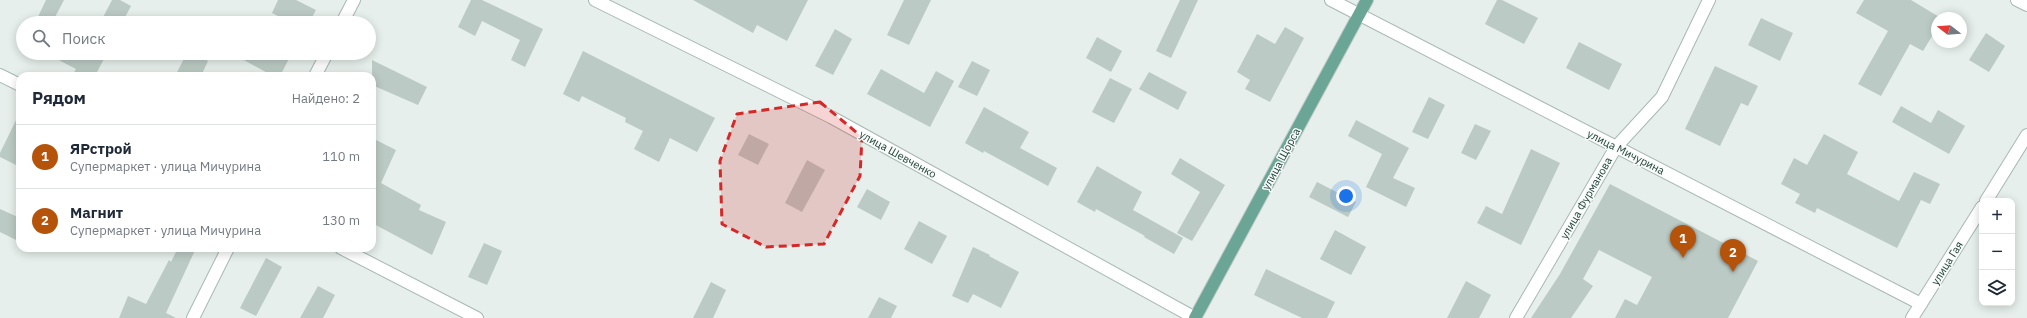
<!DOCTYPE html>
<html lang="ru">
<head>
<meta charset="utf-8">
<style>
  :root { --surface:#fff; --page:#f2f2f3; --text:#1f2937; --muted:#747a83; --line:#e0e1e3; --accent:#b45309 }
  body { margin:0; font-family:"IBM Plex Sans",sans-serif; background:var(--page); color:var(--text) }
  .controls { position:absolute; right:12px; bottom:12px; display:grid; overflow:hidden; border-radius:8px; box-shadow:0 2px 10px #0003 }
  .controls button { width:36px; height:36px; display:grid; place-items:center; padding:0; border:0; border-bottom:1px solid var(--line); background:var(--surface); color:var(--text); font:20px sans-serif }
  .compass { position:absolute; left:1931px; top:12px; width:36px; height:36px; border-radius:50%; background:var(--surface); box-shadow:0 2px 10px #0003; rotate:287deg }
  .you { position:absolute; left:1346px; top:196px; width:14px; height:14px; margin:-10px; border:3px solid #fff; border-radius:50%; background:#1a73e8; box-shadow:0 0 0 6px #1a73e833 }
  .badge { display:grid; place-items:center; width:26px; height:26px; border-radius:50%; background:var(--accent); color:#fff; font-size:13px; font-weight:700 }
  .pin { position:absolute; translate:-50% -33px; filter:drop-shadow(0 1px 2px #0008) }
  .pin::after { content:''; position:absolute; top:21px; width:14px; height:12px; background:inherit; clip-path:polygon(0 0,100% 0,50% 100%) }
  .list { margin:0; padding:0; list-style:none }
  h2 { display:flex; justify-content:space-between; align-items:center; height:52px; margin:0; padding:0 16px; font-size:17px }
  h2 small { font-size:13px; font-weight:400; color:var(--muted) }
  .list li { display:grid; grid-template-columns:26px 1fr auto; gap:12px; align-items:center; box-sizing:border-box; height:64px; padding:0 16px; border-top:1px solid var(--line) }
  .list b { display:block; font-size:15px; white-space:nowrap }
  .list p { margin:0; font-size:13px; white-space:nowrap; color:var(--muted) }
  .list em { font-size:13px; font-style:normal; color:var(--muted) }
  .icon { flex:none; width:22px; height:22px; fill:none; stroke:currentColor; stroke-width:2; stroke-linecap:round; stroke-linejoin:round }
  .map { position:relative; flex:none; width:2027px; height:318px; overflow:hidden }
  .search { position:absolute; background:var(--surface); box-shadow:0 2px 10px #0003; left:16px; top:16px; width:360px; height:44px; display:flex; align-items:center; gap:10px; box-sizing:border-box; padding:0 14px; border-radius:22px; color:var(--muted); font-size:15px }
  .panel { position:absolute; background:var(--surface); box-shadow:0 2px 10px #0003; left:16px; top:72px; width:360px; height:180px; border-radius:12px }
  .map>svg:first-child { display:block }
</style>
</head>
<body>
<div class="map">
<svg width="2027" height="318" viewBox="0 0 2027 318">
  <rect width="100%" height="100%" fill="#e6efeb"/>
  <g fill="#bbcac4">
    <path d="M46 0H64L52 23H35Z"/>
    <path d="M112 0H120L131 6 122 23H100Z"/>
    <path d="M278 0H296L316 10 309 23H292L272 13Z"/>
    <path d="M471 0H482L543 29 525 67 511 60 520 40 482 21 475 36 458 27Z"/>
    <path d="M693 0H808L787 41 757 25 753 33Z"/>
    <path d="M904 0H931L909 45 887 35Z"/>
    <path d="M1180 0H1198L1171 58 1156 51Z"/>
    <path d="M1497 0H1502L1538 18 1524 44 1485 24Z"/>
    <path d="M1864 0H1911L1941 18H1937V28L1923 51 1910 44 1881 96 1858 84 1888 31 1856 13Z"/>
    <path d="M1761 18 1793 33 1780 61 1748 45Z"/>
    <path d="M1285 27 1304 38 1270 102 1245 89 1250 80 1237 72 1257 34 1275 44Z"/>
    <path d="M835 29 852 39 833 75 815 66Z"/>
    <path d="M1986 33 2005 46 1989 72 1969 60Z"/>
    <path d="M1097 37 1122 51 1111 72 1086 58Z"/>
    <path d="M1579 42 1622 64 1609 90 1566 68Z"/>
    <path d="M583 51 715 118 697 152 670 138 659 162 634 149 643 131 625 122 626 118 582 96 579 102 563 94Z"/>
    <path d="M45 53H107L95 76H72L76 69Z"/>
    <path d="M187 53H192L208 61 201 76H175Z"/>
    <path d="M231 53H292L280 76H273Z"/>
    <path d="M372 60 427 87 418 105 372 85Z"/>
    <path d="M972 61 990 70 977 96 958 87Z"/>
    <path d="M1715 66 1758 86 1748 106 1741 103 1720 146 1685 129Z"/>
    <path d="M881 69 924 93 936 71 954 81 930 127 867 94Z"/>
    <path d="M1149 72 1187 92 1178 110 1139 89Z"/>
    <path d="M1110 78 1132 89 1114 123 1092 112Z"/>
    <path d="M1429 97 1445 105 1428 139 1412 132Z"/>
    <path d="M1901 106 1931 123 1938 110 1965 126 1949 154 1892 122Z"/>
    <path d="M984 107 1029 132 1020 148 1057 168 1048 186 984 151 983 153 965 143Z"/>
    <path d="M20 112V167L0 157V153Z"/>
    <path d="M1356 120 1409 148 1393 178 1415 188 1406 207 1366 187 1382 154 1348 136Z"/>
    <path d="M1475 124 1491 131 1476 160 1461 153Z"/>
    <path d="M749 134 769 144 758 165 738 155Z"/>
    <path d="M1824 134 1858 152 1847 174 1899 201 1914 172 1940 184 1930 204 1921 200 1897 248 1817 208 1815 213 1795 203 1800 194 1781 184 1794 158 1807 165Z"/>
    <path d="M372 138 396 150 381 183 421 205 419 210 446 222 432 255 372 223Z"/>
    <path d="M1531 149 1560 163 1521 245 1477 223 1486 206 1502 214Z"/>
    <path d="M1180 158 1225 185 1192 241 1177 233 1200 192 1171 174Z"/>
    <path d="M807 160 825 170 802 212 785 203Z"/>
    <path d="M1097 166 1142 192 1133 210 1183 238 1174 254 1144 237 1145 236 1096 209 1095 212 1077 202Z"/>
    <path d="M1317 182 1356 202 1348 217 1309 197Z"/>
    <path d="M1610 184 1758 261 1728 318H1615L1625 299 1637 305 1652 277 1599 250 1583 279 1593 286 1571 318H1531L1560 274Z"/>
    <path d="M867 189 890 202 881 220 857 207Z"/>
    <path d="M0 209 20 218V242L0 232Z"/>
    <path d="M919 221 947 236 932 264 904 249Z"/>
    <path d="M1335 230 1366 247 1351 275 1320 259Z"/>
    <path d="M484 243 502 251 487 285 468 277Z"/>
    <path d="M973 247 990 255 989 256 1019 272 1001 308 973 294 968 303 952 296Z"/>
    <path d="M178 248H196L166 313 176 318H119L128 296 146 304 169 260 171 262Z"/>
    <path d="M266 258 282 267 256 316 240 308Z"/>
    <path d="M1266 269 1335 302 1327 318H1302L1254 295Z"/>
    <path d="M1466 281 1491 295 1479 318H1447Z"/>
    <path d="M711 282 726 290 713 318H693Z"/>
    <path d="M318 286 335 295 323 318H300Z"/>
    <path d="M879 297 897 306 891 318H868Z"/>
  </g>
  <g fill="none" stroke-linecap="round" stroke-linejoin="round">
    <g stroke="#a8b8b2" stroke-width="14">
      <g id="minor">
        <path d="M595 0 831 117 1195 318"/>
        <path d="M1331 0 1921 304"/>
        <path d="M2017 0 2027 5"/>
        <path d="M342 23 354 0"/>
        <path d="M0 75 20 85"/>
        <path d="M315 76 327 53"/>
        <path d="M1986 201 2027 135"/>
        <path d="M341 248 477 318"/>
        <path d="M193 318 228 248"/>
        <path d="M1516 318 1616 147 1662 97 1709 0"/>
        <path d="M1912 318 1982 207"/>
      </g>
    </g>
    <g stroke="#c2cac8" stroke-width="14">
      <path id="major" d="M1195 318 1367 0"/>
    </g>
    <use href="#minor" stroke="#fff" stroke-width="12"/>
    <use href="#major" stroke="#6aa596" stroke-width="12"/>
  </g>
  <path fill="#d62828" fill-opacity="0.2" stroke="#d62828" stroke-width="3" stroke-dasharray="8 5" stroke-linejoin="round" d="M820 102 862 137 860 176 824 244 766 247 722 224 720 161 737 114Z"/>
  <g text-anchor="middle" stroke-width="3" stroke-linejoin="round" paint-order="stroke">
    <g font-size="11" fill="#24423a" stroke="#f7fbf9">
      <text transform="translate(1626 152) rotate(27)" y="4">улица Мичурина</text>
      <text transform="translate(898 154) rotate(29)" y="4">улица Шевченко</text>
      <text transform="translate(1281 159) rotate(-62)" y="4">улица Щорса</text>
      <text transform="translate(1586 198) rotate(-60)" y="4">улица Фурманова</text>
      <text transform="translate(1947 263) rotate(-58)" y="4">улица Гая</text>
    </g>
  </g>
</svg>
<div class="controls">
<button>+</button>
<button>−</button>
<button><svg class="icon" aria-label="layers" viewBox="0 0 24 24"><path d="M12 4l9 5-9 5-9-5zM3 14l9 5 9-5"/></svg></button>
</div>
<svg class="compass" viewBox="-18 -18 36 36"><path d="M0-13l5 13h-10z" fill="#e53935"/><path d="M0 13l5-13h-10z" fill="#747a83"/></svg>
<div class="you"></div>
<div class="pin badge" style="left:1683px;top:258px">1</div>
<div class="pin badge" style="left:1733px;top:272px">2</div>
<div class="search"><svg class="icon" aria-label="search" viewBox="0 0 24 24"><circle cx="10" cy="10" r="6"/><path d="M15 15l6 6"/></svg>Поиск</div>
<section class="panel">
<h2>Рядом<small>Найдено: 2</small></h2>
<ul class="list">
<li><span class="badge">1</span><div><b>ЯРстрой</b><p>Супермаркет · улица Мичурина</p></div><em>110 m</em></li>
<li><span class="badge">2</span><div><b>Магнит</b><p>Супермаркет · улица Мичурина</p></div><em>130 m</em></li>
</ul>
</section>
</div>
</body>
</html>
